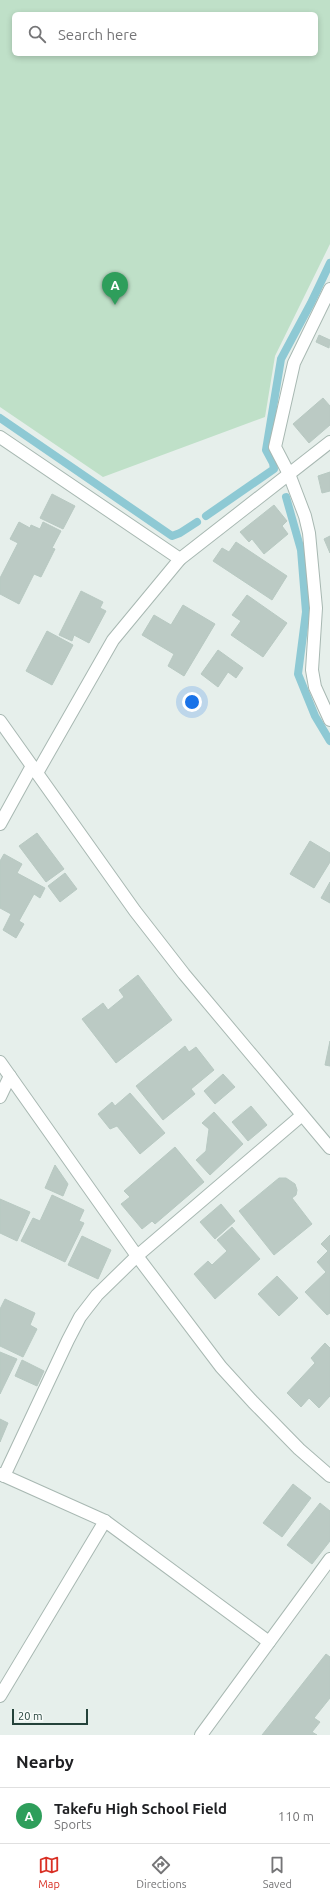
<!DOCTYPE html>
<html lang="en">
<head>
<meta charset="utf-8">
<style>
  :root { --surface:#fff; --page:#f6f6f6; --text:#202124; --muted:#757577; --line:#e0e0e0; --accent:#d93025 }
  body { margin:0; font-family:Ubuntu,sans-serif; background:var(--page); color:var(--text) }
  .scale { position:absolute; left:12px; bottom:10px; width:76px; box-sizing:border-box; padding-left:4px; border:2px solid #24423a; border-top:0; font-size:11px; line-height:14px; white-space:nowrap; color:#24423a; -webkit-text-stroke:3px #f7fbf9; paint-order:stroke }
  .you { position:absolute; left:192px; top:702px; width:14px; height:14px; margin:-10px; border:3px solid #fff; border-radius:50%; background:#1a73e8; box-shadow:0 0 0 6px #1a73e833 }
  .badge { display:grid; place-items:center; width:26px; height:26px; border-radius:50%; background:var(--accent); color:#fff; font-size:13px; font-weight:700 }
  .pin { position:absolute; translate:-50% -33px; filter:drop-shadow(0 1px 2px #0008) }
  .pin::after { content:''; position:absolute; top:21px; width:14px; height:12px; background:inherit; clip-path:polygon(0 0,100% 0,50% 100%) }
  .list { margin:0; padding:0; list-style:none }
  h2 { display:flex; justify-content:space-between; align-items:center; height:52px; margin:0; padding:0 16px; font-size:17px }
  h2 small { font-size:13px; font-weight:400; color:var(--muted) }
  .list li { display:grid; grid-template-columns:26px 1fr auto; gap:12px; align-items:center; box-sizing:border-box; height:56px; padding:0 16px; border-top:1px solid var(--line) }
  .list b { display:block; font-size:15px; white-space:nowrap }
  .list p { margin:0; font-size:13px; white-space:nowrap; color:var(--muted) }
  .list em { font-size:13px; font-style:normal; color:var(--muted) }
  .icon { flex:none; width:22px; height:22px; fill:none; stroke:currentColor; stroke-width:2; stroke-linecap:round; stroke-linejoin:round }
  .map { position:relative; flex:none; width:330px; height:1735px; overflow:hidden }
  .search { position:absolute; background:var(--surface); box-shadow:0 2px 6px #0003; left:12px; right:12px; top:12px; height:44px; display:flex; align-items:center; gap:10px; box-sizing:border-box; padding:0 14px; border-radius:6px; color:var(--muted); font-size:15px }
  .sheet { height:108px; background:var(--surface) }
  nav { display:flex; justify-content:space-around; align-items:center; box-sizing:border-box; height:56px; border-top:1px solid var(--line); background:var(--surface); font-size:11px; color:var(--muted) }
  nav a { display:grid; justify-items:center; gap:2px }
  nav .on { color:var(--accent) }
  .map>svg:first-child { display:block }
</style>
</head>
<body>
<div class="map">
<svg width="330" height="1735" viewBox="0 0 330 1735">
  <rect width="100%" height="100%" fill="#e6efeb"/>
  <path fill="#bfe0c8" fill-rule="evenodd" d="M0 0H330V244L275 356 265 417 103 477 0 407ZM14 14H316V54H14Z"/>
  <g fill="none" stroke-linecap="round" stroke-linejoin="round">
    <g stroke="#8ec9d4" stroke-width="8">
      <path d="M0 418 172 536 180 533 197 522"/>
      <path d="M286 497 301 550 306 612 298 674 315 716 330 741"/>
      <path d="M206 516 274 469 273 463 266 450 281 359 311 303 330 263"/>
    </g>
  </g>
  <g fill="#bbcac4" stroke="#b8c9c2">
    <path d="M319 335 330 340 329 348 316 342Z"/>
    <path d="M323 398 330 406V425L309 443 293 424Z"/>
    <path d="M330 472V491L322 493 318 476Z"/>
    <path d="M52 494 75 506 63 529 40 518Z"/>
    <path d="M274 505 287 521 282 526 288 534 264 554 252 539 249 542 240 532Z"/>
    <path d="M19 522 30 528 31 525 40 529 43 522 61 531 52 548 55 549 41 577 34 574 19 604 0 594V578L18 543 10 539Z"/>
    <path d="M330 536V553L324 539Z"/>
    <path d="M236 542 287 576 272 600 213 561 222 548 229 552Z"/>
    <path d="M81 591 103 602 100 608 106 611 89 643 74 635 72 641 59 635Z"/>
    <path d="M247 595 287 623 263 657 231 635 241 621 232 615Z"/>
    <path d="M183 605 215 624 184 676 168 666 174 654 142 635 154 615 171 625Z"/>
    <path d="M47 631 73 645 52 685 26 671Z"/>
    <path d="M218 650 243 668 236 678 228 672 218 687 201 674Z"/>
    <path d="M37 833 64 869 46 882 19 846Z"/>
    <path d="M310 841 330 853V862L314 888 290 874Z"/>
    <path d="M4 854 22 864 17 873 45 888 40 898 34 894 19 921 24 924 16 938 3 930 11 914 0 908V861Z"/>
    <path d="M65 873 77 889 60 902 48 886Z"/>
    <path d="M330 882V903L321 898Z"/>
    <path d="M138 975 172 1020 116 1063 82 1019 103 1003 108 1010 124 997 119 990Z"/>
    <path d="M330 1041V1066L325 1065Z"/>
    <path d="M185 1046 189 1052 196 1047 214 1070 191 1089 195 1094 163 1120 136 1086Z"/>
    <path d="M223 1074 235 1087 215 1104 204 1091Z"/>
    <path d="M130 1093 165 1133 140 1154 117 1126 110 1129 98 1114 112 1102 115 1106Z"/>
    <path d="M251 1106 267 1125 248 1141 232 1122Z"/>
    <path d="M214 1112 243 1144 210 1175 196 1160 206 1151 209 1129 202 1123Z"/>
    <path d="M175 1147 204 1182 155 1224 152 1221 142 1229 121 1204 130 1197 124 1191Z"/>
    <path d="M55 1165 68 1184 63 1196 45 1188Z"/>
    <path d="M279 1178H286L295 1184 297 1190 296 1195 292 1198 312 1224 274 1255 239 1211Z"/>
    <path d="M52 1195 84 1210 79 1221 84 1223 65 1262 21 1241 33 1218 40 1221Z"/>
    <path d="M0 1199 30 1212 17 1241 0 1233Z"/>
    <path d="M221 1204 235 1221 215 1239 200 1222Z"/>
    <path d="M232 1227 260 1259 215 1299 194 1274 208 1261 212 1265 227 1251 217 1240Z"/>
    <path d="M330 1235V1313L327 1315 305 1292 326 1272 317 1262 328 1251 321 1244Z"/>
    <path d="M82 1236 111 1250 98 1279 68 1265Z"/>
    <path d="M277 1276 298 1298 279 1316 258 1294Z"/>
    <path d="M5 1299 35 1313 30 1325 37 1329 23 1357 0 1346V1309Z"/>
    <path d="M325 1343 330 1348V1396L319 1408 309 1398 301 1407 287 1393 315 1363 311 1358Z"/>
    <path d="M0 1352 17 1359 0 1394Z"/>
    <path d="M22 1360 44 1371 37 1386 15 1376Z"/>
    <path d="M0 1419 8 1423 0 1442Z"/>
    <path d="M293 1484 311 1498 282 1537 263 1523Z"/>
    <path d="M320 1503 330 1511V1541L312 1564 287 1545Z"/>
    <path d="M326 1654 330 1657V1698L314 1718 320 1722 312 1732 317 1735H262Z"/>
  </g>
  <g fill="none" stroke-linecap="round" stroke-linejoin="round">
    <g stroke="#a8b8b2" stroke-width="14">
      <g id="minor">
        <path d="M330 289 294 363 275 447 289 474 305 516 309 533 316 608 312 670 315 687 330 720"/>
        <path d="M0 437 180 559"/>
        <path d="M37 773 113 640 180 559 330 442"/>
        <path d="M0 824 32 766"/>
        <path d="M0 1062 137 1256 221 1367 253 1402 299 1449 330 1476"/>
        <path d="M0 1097 10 1076"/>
        <path d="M0 1474 105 1521 269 1642"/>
        <path d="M4 1476 68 1340 80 1317 97 1295 137 1256 301 1116"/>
        <path d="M0 1696 105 1521"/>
        <path d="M201 1735 330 1559"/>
      </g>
    </g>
    <g stroke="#a8b8b2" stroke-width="14">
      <path id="tertiary" d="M0 721 135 911 184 974 330 1148"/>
    </g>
    <use href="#minor" stroke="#fff" stroke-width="12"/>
    <use href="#tertiary" stroke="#fff" stroke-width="12"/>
  </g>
</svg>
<div class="scale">20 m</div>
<div class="you"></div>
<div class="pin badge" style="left:115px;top:305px;background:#2e9e5b">A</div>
<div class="search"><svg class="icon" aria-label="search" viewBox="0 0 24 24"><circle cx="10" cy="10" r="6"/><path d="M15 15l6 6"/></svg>Search here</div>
</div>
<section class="sheet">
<h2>Nearby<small></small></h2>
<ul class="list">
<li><span class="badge" style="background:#2e9e5b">A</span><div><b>Takefu High School Field</b><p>Sports</p></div><em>110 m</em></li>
</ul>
</section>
<nav>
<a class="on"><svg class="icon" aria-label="map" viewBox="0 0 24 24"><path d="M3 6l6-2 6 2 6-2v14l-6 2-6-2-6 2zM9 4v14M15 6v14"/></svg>Map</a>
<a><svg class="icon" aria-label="directions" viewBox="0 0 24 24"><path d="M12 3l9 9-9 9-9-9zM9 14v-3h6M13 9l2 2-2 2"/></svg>Directions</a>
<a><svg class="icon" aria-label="saved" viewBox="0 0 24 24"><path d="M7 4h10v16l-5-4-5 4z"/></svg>Saved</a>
</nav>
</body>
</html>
